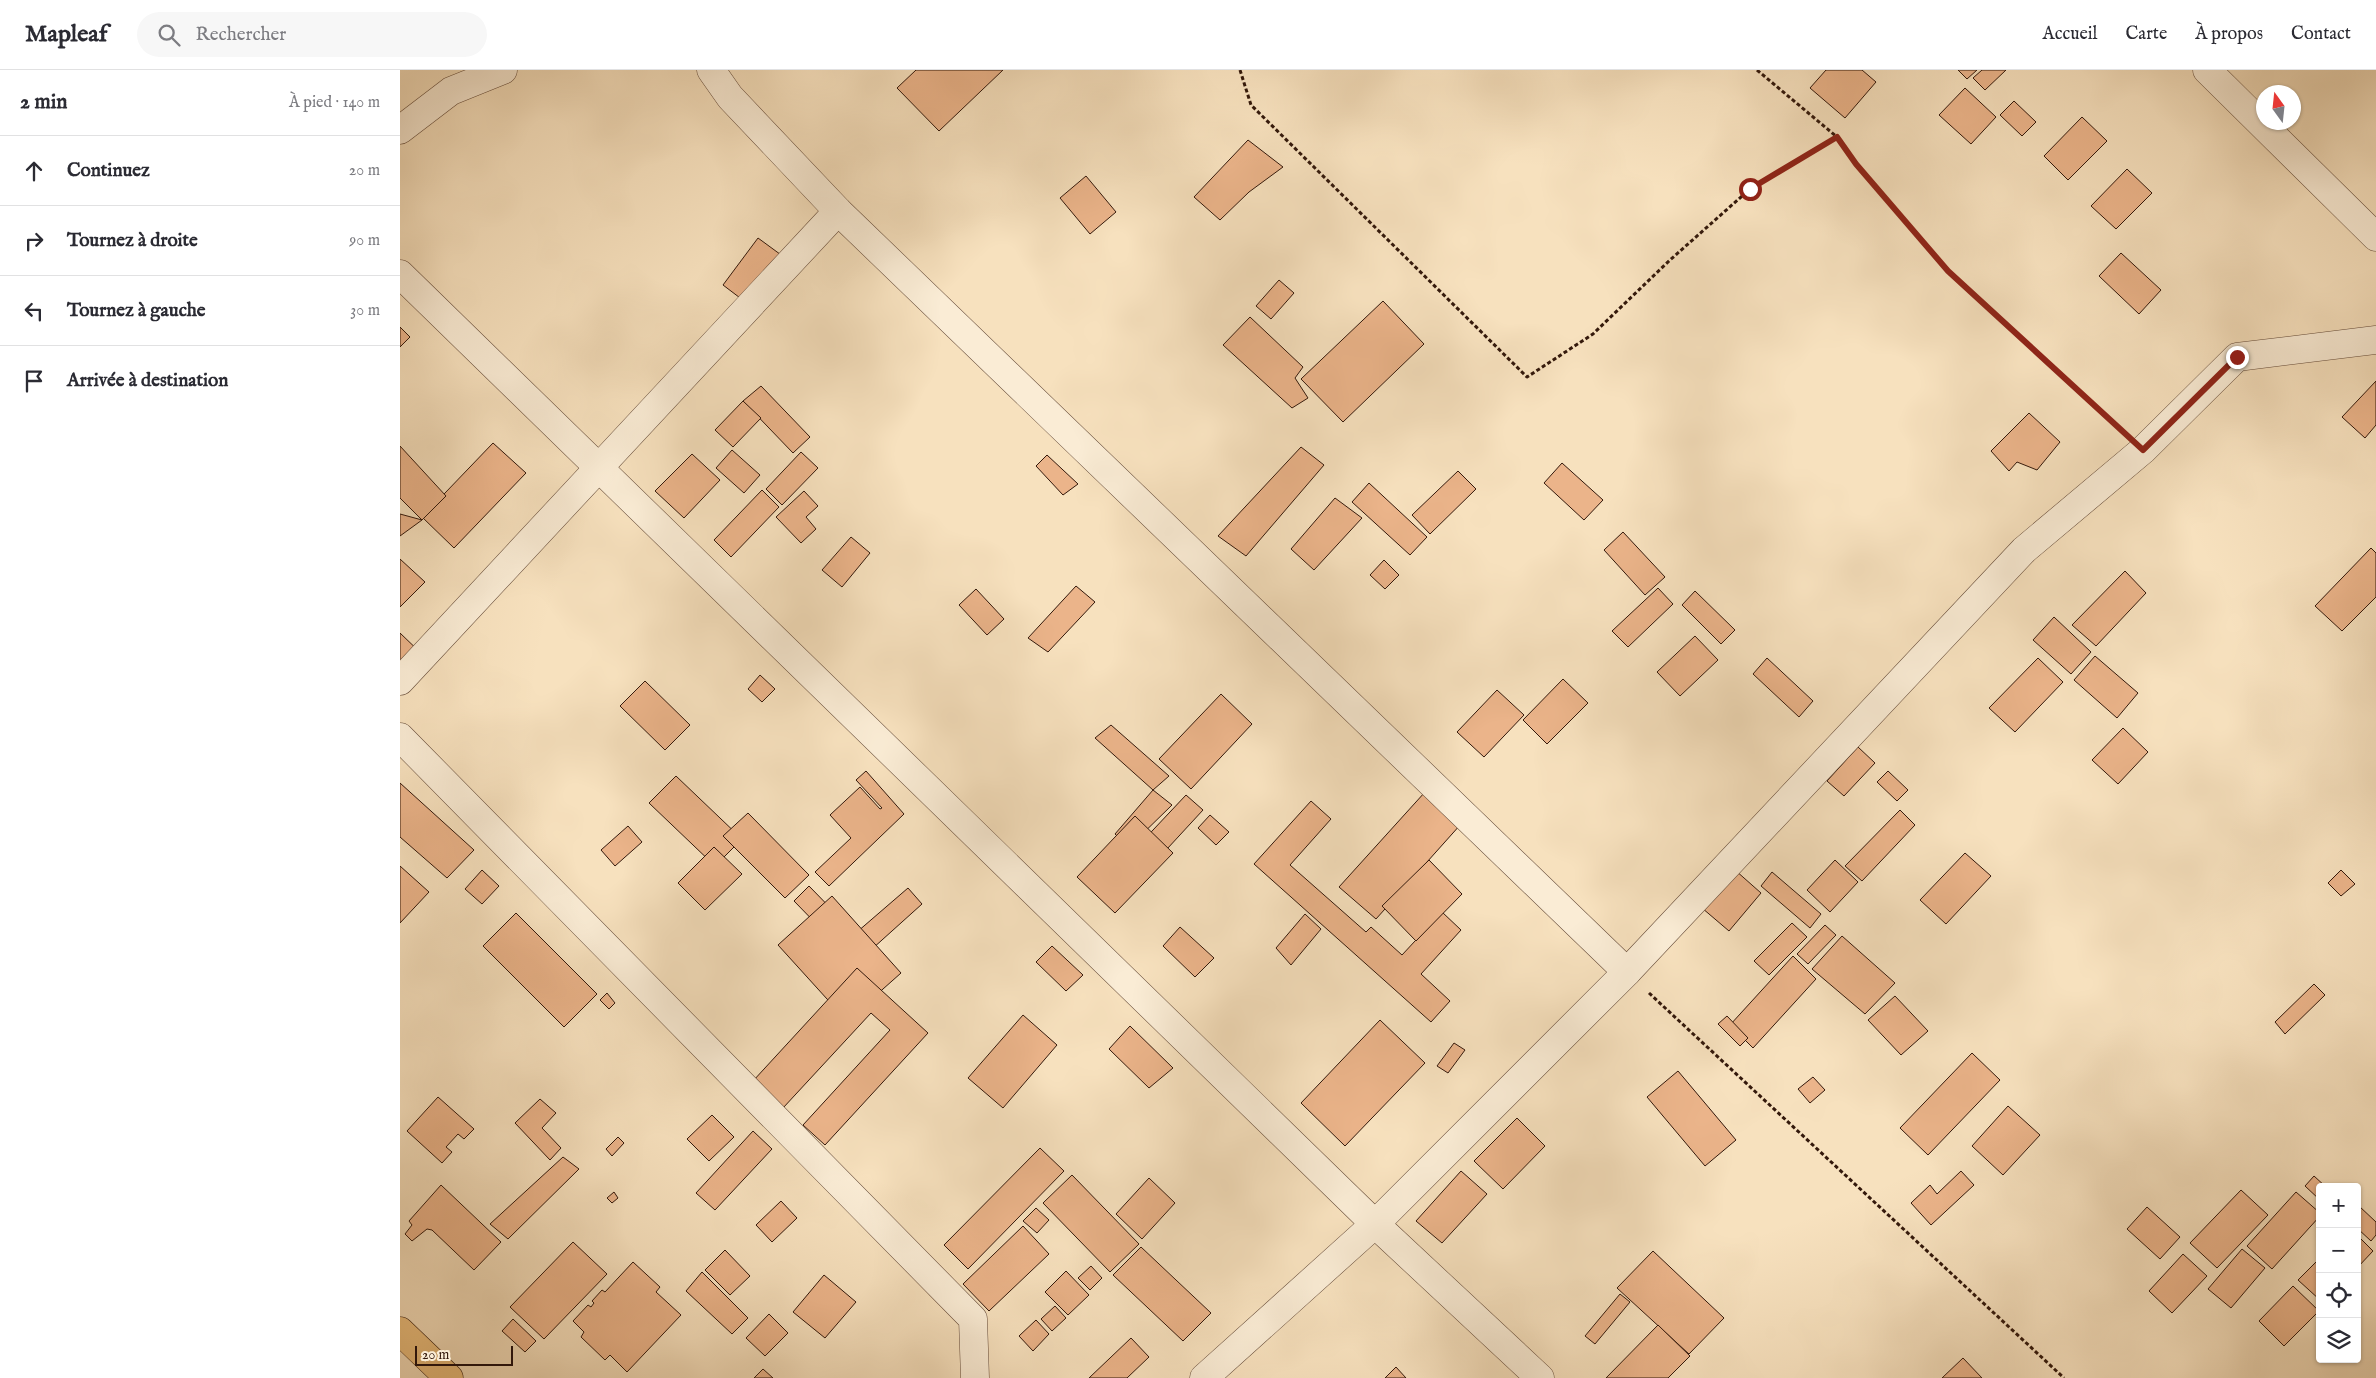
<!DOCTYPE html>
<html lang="fr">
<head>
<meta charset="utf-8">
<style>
  :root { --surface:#fff; --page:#f7f7f7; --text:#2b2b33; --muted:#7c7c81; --line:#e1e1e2 }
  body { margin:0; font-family:"IM FELL English",serif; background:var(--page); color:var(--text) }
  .controls { position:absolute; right:15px; bottom:15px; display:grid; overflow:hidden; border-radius:5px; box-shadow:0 1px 4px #0004 }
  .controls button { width:45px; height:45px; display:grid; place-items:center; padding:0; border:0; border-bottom:1px solid var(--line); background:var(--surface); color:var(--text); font:25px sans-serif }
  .compass { position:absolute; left:1856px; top:15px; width:45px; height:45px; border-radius:50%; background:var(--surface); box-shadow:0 1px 4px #0004; rotate:345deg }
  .scale { position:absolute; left:15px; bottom:12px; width:98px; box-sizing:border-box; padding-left:5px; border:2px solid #33180b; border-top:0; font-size:14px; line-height:18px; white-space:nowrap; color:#33180b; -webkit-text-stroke:4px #faecd5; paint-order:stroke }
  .stop { position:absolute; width:15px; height:15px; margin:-11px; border:4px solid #8f2418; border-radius:50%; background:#fff }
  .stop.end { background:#8f2418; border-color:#fff; box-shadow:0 1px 5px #0008 }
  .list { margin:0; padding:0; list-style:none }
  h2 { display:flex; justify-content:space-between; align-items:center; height:65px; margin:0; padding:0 20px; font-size:21px }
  h2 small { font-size:16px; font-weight:400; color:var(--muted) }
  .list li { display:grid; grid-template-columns:32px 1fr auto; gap:15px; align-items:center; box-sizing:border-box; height:70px; padding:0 20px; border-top:1px solid var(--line) }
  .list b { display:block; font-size:19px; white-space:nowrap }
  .list em { font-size:16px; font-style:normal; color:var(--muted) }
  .icon { flex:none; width:28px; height:28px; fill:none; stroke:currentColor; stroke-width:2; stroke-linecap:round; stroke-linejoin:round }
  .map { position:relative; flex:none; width:1976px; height:1308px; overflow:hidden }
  header { display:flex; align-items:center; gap:30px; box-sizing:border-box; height:70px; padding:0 25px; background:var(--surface); border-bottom:1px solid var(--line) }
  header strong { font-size:24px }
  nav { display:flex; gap:28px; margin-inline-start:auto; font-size:18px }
  .search { width:350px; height:45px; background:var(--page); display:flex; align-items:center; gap:12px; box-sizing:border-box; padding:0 18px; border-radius:28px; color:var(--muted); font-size:19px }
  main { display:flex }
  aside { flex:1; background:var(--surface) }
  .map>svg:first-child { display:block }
</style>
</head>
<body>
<header>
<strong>Mapleaf</strong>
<div class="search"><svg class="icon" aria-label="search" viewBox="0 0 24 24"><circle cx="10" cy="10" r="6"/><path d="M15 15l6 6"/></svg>Rechercher</div>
<nav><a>Accueil</a><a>Carte</a><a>À propos</a><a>Contact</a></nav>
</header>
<main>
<aside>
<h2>2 min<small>À pied · 140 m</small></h2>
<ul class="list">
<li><svg class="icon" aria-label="ahead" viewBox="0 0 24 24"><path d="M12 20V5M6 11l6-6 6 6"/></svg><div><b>Continuez</b></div><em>20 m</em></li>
<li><svg class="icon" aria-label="right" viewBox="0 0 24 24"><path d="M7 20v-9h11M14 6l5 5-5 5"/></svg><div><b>Tournez à droite</b></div><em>90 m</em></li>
<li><svg class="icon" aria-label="left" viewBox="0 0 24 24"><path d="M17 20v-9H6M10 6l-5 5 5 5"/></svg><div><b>Tournez à gauche</b></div><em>30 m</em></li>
<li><svg class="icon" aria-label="arrive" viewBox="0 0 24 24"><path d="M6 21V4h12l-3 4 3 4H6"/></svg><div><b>Arrivée à destination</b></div></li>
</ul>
</aside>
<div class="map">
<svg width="1976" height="1308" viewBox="0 0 1976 1308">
  <rect width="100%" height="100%" fill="#f7e1be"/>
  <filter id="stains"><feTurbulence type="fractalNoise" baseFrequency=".004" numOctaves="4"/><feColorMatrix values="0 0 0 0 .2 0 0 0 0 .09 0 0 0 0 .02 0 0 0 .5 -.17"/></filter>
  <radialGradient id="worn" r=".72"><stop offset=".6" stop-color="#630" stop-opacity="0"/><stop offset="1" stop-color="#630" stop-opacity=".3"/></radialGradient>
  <g fill="#ebb48a" stroke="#33180b">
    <path d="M516 0H603L539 61 497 18Z"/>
    <path d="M1426 0H1462L1476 12 1445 48 1410 18Z"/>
    <path d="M1558 0H1577L1567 9Z"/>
    <path d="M1582 0H1606L1585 20 1573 8Z"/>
    <path d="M1565 18 1596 47 1571 74 1539 45Z"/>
    <path d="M1614 31 1636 52 1622 66 1600 45Z"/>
    <path d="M1682 47 1707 71 1668 110 1644 86Z"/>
    <path d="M848 70 883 97 849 122 820 150 794 127Z"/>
    <path d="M1727 99 1752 123 1716 159 1691 136Z"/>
    <path d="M686 106 716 142 690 164 660 128Z"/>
    <path d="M358 168 388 190 352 237 323 215Z"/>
    <path d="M1721 183 1761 220 1739 244 1699 206Z"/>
    <path d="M879 210 894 223 871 249 856 236Z"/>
    <path d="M983 231 1024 274 943 352 901 309Z"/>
    <path d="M850 247 903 297 895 308 908 328 892 338 823 275Z"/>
    <path d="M0 257 10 267 0 277Z"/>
    <path d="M1976 311V355L1965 368 1942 347Z"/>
    <path d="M361 316 410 367 393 383 343 331Z"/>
    <path d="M343 331 361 348 333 377 315 360Z"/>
    <path d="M1629 343 1660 372 1637 400 1617 392 1609 401 1591 381Z"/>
    <path d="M93 373 126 403 54 478 22 447Z"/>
    <path d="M0 376 46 426 22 450 0 428Z"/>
    <path d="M901 377 924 395 846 486 818 466Z"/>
    <path d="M332 380 360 405 344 423 316 398Z"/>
    <path d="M401 382 418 398 382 435 366 419Z"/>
    <path d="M292 384 320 410 284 448 255 421Z"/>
    <path d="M647 385 678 414 663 425 636 396Z"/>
    <path d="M1162 393 1203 430 1184 450 1144 413Z"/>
    <path d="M1058 401 1076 419 1030 464 1012 445Z"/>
    <path d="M969 413 1027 467 1010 485 952 432Z"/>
    <path d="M362 420 379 437 331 487 314 470Z"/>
    <path d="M404 421 418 436 406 447 416 459 401 473 376 447Z"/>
    <path d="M935 428 962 448 914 500 891 479Z"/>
    <path d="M0 444 22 450 0 466Z"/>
    <path d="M1223 462 1265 507 1245 525 1204 480Z"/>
    <path d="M451 467 470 483 442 517 422 500Z"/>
    <path d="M1971 478 1976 483V527L1942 561 1915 536Z"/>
    <path d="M0 489 25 512 0 537Z"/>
    <path d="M984 490 999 505 985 519 970 505Z"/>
    <path d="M1725 501 1746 523 1696 576 1672 555Z"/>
    <path d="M676 516 695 532 648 582 628 568Z"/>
    <path d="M1258 518 1273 534 1228 577 1212 561Z"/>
    <path d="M576 519 604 549 587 565 559 535Z"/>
    <path d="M1295 521 1335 560 1321 574 1282 535Z"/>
    <path d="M1654 547 1691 582 1671 604 1633 570Z"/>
    <path d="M0 563 25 587 0 613Z"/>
    <path d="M1295 566 1318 590 1280 626 1257 602Z"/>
    <path d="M1695 586 1738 623 1717 648 1674 610Z"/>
    <path d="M1367 588 1413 631 1399 647 1353 604Z"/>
    <path d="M1638 588 1663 612 1615 662 1589 638Z"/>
    <path d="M360 605 375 619 362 632 348 619Z"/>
    <path d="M1163 609 1188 633 1147 674 1123 650Z"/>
    <path d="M245 611 290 655 265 680 220 636Z"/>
    <path d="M1097 620 1124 645 1084 687 1057 662Z"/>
    <path d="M821 624 852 654 791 719 759 689Z"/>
    <path d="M711 655 769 706 753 720 695 668Z"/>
    <path d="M1723 658 1748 682 1718 714 1692 690Z"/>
    <path d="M1458 677 1475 693 1444 726 1427 711Z"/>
    <path d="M466 701 504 744 429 816 415 802 451 768 430 745 460 717 480 739 482 738 456 710Z"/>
    <path d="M1488 701 1508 720 1497 731 1477 712Z"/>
    <path d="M276 706 342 769 315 796 249 733Z"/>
    <path d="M0 713 74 780 47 808 0 767Z"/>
    <path d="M753 720 772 735 729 777 715 764Z"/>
    <path d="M1025 722 1061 754 976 849 939 817Z"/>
    <path d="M786 725 803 740 755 792 737 777Z"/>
    <path d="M911 731 931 749 890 795 966 862 971 857 1002 885 1042 842 1061 860 1021 904 1050 931 1031 952 854 794Z"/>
    <path d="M1500 740 1515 755 1462 811 1445 796Z"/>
    <path d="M348 743 409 805 385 828 323 766Z"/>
    <path d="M810 745 829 762 816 775 798 758Z"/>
    <path d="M735 746 773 783 715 843 677 807Z"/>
    <path d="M228 756 242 772 215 796 201 780Z"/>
    <path d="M314 777 342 804 305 840 278 813Z"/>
    <path d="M1565 783 1591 806 1546 854 1520 830Z"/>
    <path d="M1029 790 1062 824 1016 871 982 836Z"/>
    <path d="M1435 790 1458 812 1430 842 1407 820Z"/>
    <path d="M0 796 29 822 0 853Z"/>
    <path d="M82 800 99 816 82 834 65 819Z"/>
    <path d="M1335 800 1361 823 1329 861 1302 838Z"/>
    <path d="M1941 800 1955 814 1941 826 1928 813Z"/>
    <path d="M1372 802 1421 844 1410 858 1361 816Z"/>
    <path d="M409 816 445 853 430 868 394 831Z"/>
    <path d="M508 818 522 834 472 879 457 862Z"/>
    <path d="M432 826 501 903 447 951 378 875Z"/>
    <path d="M116 843 197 924 164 957 83 876Z"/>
    <path d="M905 844 921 859 891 895 876 878Z"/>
    <path d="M1392 853 1407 867 1369 905 1354 891Z"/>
    <path d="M1425 855 1436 865 1408 894 1397 884Z"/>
    <path d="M780 857 814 888 795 907 763 876Z"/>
    <path d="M1442 866 1495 913 1465 944 1412 899Z"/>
    <path d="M652 876 683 905 666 921 636 892Z"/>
    <path d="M1393 886 1416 909 1353 978 1330 955Z"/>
    <path d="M457 898 528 963 425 1075 403 1055 490 960 471 943 383 1038 353 1011Z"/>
    <path d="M1914 914 1925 925 1885 964 1875 952Z"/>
    <path d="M207 923 215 933 209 939 200 930Z"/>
    <path d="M1495 926 1528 961 1501 985 1468 950Z"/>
    <path d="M623 945 657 975 603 1038 568 1008Z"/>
    <path d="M1327 946 1348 968 1340 976 1318 954Z"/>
    <path d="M980 950 1025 993 945 1076 901 1033Z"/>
    <path d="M730 956 773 998 749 1018 709 979Z"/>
    <path d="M1054 973 1065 980 1048 1003 1037 996Z"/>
    <path d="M1572 983 1600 1010 1528 1085 1500 1058Z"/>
    <path d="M1278 1001 1336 1070 1305 1096 1247 1027Z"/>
    <path d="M1413 1007 1425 1020 1410 1033 1398 1019Z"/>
    <path d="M38 1027 74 1059 64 1069 58 1064 46 1077 52 1082 42 1093 7 1061Z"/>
    <path d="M140 1029 156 1043 142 1058 161 1078 150 1090 115 1053Z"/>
    <path d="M1608 1036 1640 1065 1603 1105 1572 1076Z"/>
    <path d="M312 1045 334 1067 309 1091 287 1069Z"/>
    <path d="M1117 1048 1145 1076 1103 1119 1074 1091Z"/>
    <path d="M353 1061 372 1079 315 1140 296 1123Z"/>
    <path d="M218 1067 224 1073 212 1086 206 1079Z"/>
    <path d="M640 1078 664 1101 568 1199 544 1175Z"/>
    <path d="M163 1087 179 1099 108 1169 90 1154Z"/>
    <path d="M1061 1101 1087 1124 1042 1173 1016 1151Z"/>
    <path d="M1561 1101 1574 1115 1531 1155 1511 1133 1530 1115 1537 1124Z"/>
    <path d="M672 1105 739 1174 710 1202 643 1133Z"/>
    <path d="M1914 1106 1926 1117H1920V1130L1905 1116Z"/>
    <path d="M749 1108 775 1133 742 1169 716 1144Z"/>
    <path d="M41 1115 101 1172 74 1200 32 1160 27 1159 12 1171 5 1164 12 1155 9 1151Z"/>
    <path d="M1841 1120 1868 1145 1817 1198 1790 1173Z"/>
    <path d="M214 1122 218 1128 212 1133 207 1128Z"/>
    <path d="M1896 1122 1920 1143V1146L1872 1199 1847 1176Z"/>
    <path d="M381 1131 397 1148 372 1172 356 1155Z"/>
    <path d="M1959 1136 1976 1152V1165L1971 1171 1957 1158Z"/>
    <path d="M1747 1137 1780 1167 1760 1189 1727 1159Z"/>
    <path d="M636 1138 649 1150 637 1163 623 1151Z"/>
    <path d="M623 1156 649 1184 589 1241 563 1214Z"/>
    <path d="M1957 1165 1973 1181 1957 1198Z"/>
    <path d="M173 1172 207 1204 144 1269 110 1237Z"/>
    <path d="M741 1177 811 1243 783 1271 713 1205Z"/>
    <path d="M1842 1179 1865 1198 1831 1238 1808 1219Z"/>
    <path d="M325 1180 350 1206 330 1225 305 1200Z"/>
    <path d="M1253 1181 1324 1248 1289 1284 1217 1218Z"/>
    <path d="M1783 1184 1807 1206 1772 1243 1749 1221Z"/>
    <path d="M1920 1188V1230L1898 1210Z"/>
    <path d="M233 1192 260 1217 256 1222 281 1245 227 1302 210 1285 205 1290 181 1267 184 1262 173 1251 188 1235 191 1237 194 1233 192 1231 202 1220 205 1222Z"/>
    <path d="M691 1196 702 1208 690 1220 678 1208Z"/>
    <path d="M666 1201 689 1225 668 1245 645 1222Z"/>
    <path d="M302 1202 348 1248 332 1264 286 1221Z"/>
    <path d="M424 1205 456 1232 425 1268 393 1242Z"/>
    <path d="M1893 1216 1919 1241 1884 1276 1859 1251Z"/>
    <path d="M1220 1224 1230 1232 1195 1274 1185 1266Z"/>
    <path d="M655 1236 666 1248 652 1261 641 1249Z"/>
    <path d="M369 1244 388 1263 365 1286 346 1268Z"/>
    <path d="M113 1249 136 1271 125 1282 102 1261Z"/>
    <path d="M636 1250 649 1264 633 1281 619 1266Z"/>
    <path d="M1258 1255 1290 1286 1268 1308H1206Z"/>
    <path d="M731 1268 749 1287 727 1308H689Z"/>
    <path d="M1563 1288 1582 1308H1542Z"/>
    <path d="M996 1297 1006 1308H985Z"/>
    <path d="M363 1299 373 1308H354Z"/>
  </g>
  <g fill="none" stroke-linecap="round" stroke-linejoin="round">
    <g stroke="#644a38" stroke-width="29">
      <g id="minor">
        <path d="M311 0 330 27 438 141 1227 902"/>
        <path d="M1807 0 1976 167"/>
        <path d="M0 60 51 21 103 0"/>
        <path d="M0 204 975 1154 1140 1308"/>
        <path d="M0 611 438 141"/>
        <path d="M0 667 573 1249 575 1308"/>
        <path d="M804 1308 975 1154 1227 902 1624 480 1743 380 1837 287 1976 270"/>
      </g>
    </g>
    <g stroke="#33180b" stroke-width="29">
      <path id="highway" d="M0 1261 49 1308"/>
    </g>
    <g stroke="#33180b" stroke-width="3" stroke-dasharray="4 2.5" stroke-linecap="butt">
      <path d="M840 0 851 35 1127 307 1193 264 1270 190 1350 119 1437 67"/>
      <path d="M1357 0 1437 67 1456 94 1548 201 1721 360"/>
      <path d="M1249 923 1664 1308"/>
    </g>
    <use href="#minor" stroke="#faecd5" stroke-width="28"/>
    <use href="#highway" stroke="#ecc07f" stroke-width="28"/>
  </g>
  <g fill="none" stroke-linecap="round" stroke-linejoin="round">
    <path stroke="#8f2418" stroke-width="6" d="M1350 119 1437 67 1456 94 1548 201 1743 380 1837 287"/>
  </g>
  <rect width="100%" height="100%" filter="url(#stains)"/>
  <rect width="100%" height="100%" fill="url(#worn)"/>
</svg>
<div class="controls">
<button>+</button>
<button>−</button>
<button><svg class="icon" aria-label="locate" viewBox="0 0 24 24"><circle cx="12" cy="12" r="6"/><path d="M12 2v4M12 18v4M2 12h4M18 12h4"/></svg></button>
<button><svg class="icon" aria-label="layers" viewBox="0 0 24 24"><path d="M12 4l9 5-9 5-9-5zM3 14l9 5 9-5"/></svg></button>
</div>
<svg class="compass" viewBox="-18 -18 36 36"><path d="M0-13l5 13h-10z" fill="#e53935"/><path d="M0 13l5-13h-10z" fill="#7c7c81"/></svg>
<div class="scale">20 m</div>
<div class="stop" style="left:1350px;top:119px"></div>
<div class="stop end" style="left:1837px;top:287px"></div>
</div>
</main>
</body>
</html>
